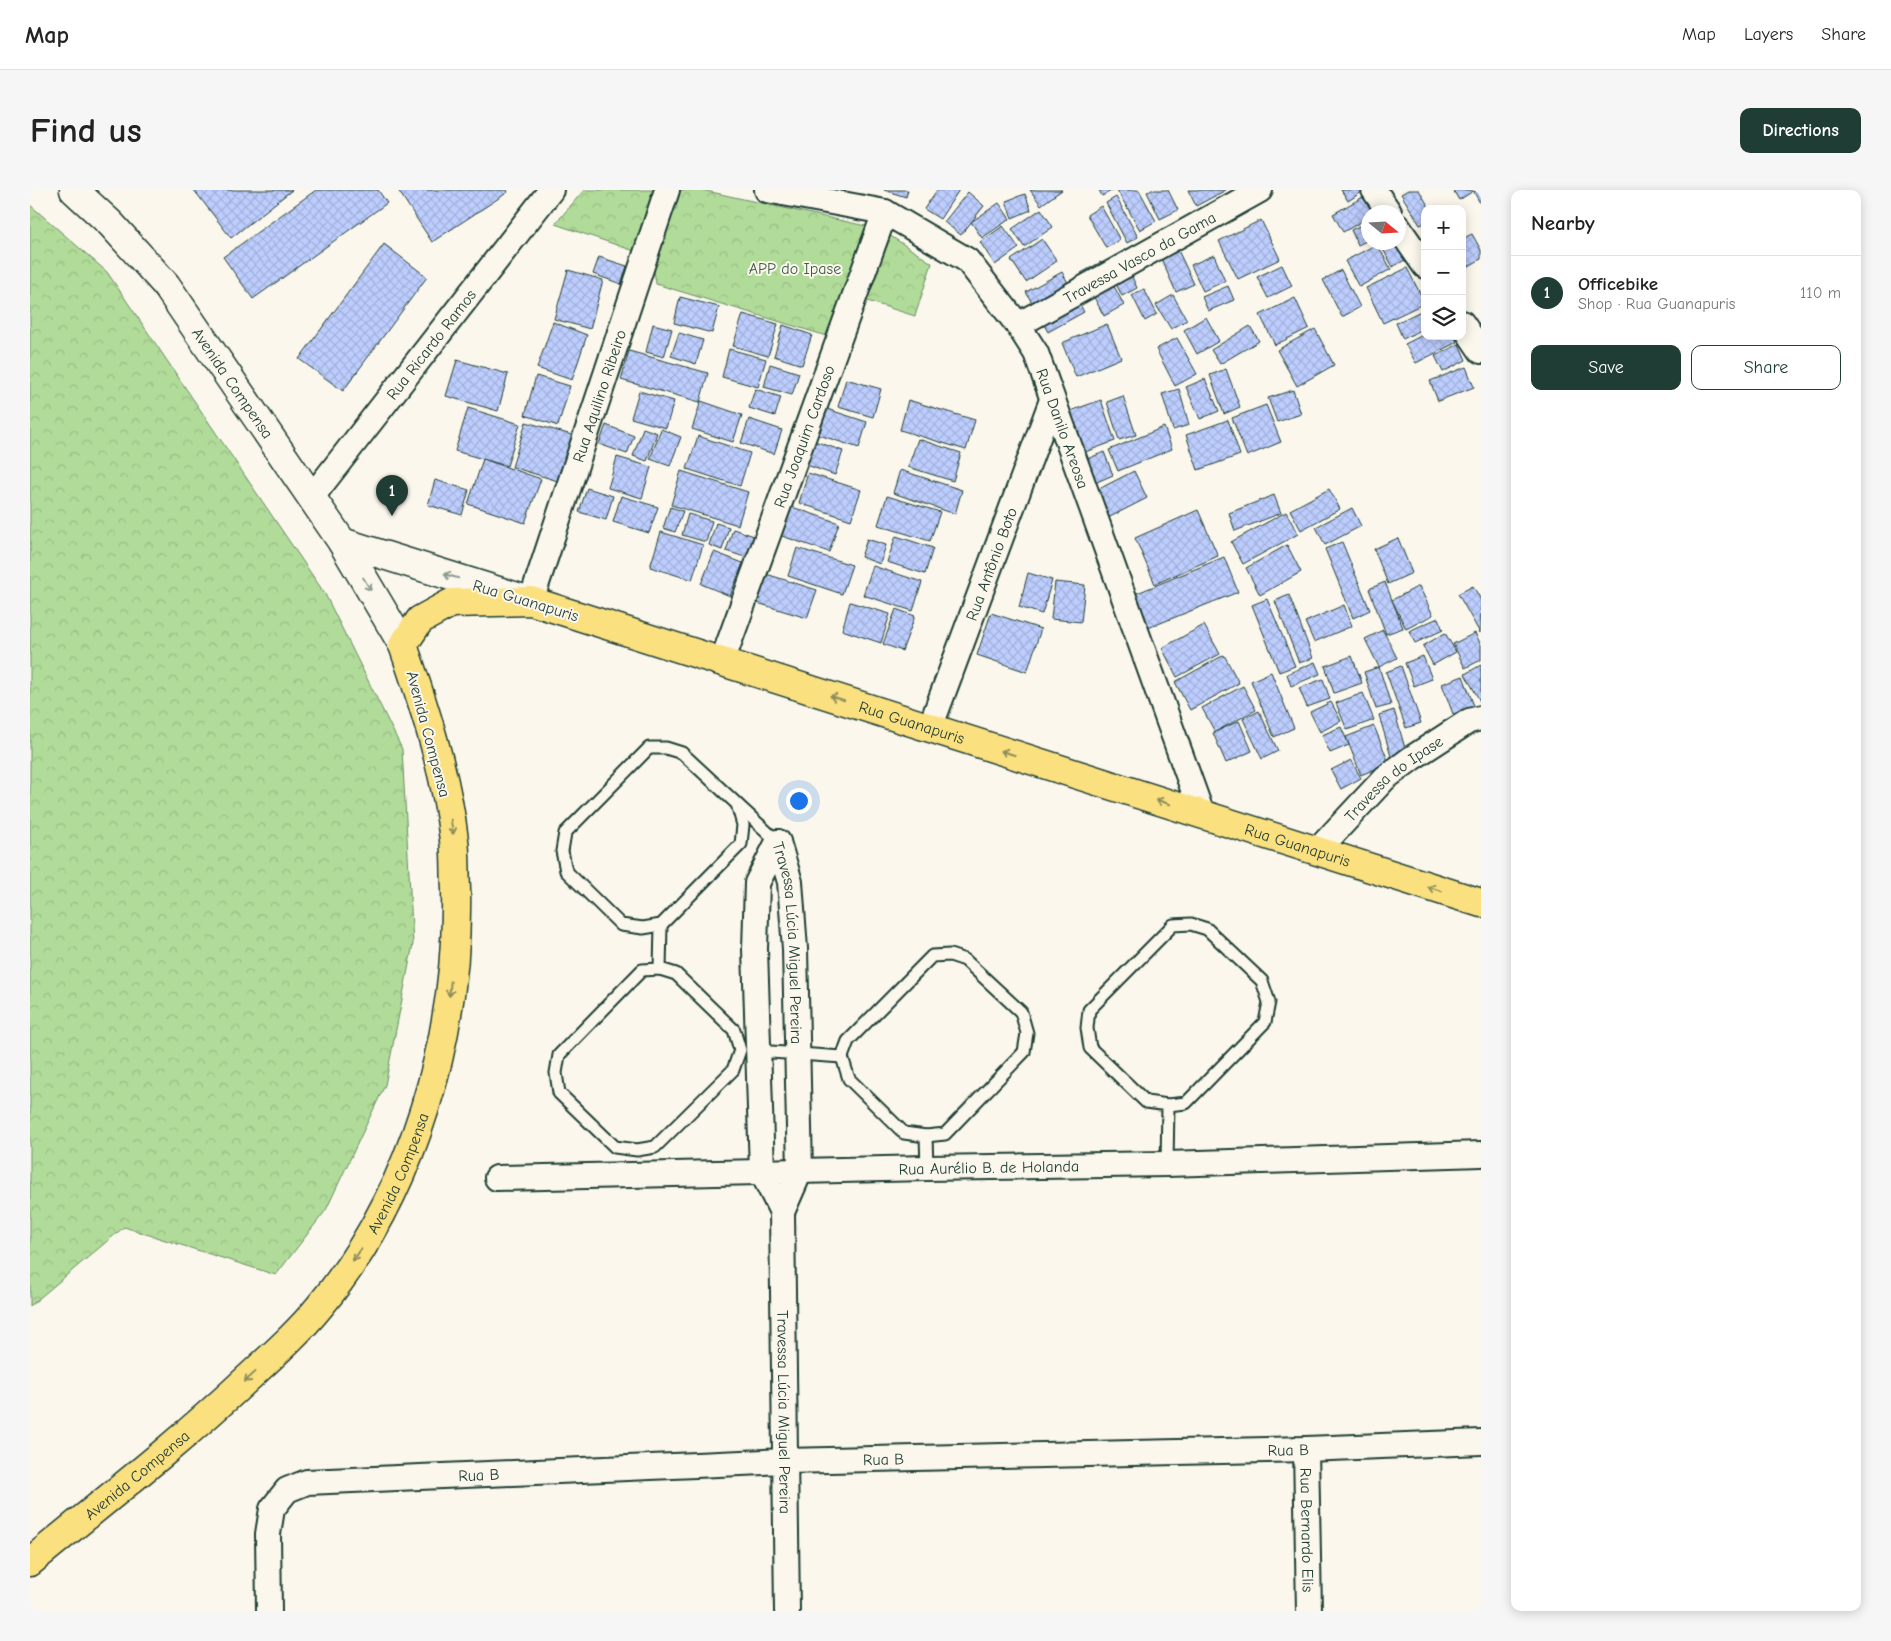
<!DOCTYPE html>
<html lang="en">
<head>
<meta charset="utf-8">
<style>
  :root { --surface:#fff; --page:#f6f6f6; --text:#222; --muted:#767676; --line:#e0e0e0; --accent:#1f3d34 }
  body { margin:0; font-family:"Comic Neue",sans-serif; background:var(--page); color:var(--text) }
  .controls { position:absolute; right:15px; top:15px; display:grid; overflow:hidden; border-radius:10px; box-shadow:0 2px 12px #0003 }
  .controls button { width:45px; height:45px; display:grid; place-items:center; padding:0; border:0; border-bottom:1px solid var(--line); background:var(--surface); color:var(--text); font:25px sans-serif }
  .compass { position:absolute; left:1331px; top:15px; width:45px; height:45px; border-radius:50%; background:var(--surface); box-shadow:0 2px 12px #0003; rotate:108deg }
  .you { position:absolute; left:768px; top:610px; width:18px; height:18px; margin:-12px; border:4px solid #fff; border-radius:50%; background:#1a73e8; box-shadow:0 0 0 8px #1a73e833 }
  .badge { display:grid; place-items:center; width:32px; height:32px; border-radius:50%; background:var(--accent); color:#fff; font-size:16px; font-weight:700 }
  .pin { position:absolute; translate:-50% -41px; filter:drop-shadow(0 1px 2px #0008) }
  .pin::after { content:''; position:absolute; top:26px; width:18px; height:15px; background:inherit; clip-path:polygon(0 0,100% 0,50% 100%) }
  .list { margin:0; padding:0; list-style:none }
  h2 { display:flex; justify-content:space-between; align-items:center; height:65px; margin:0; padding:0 20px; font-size:21px }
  h2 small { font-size:16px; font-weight:400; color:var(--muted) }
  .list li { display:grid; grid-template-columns:32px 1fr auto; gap:15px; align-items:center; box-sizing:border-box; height:75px; padding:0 20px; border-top:1px solid var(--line) }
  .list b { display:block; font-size:19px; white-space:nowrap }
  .list p { margin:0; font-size:16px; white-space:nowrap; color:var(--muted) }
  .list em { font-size:16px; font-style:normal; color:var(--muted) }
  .actions { display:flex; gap:10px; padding:15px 20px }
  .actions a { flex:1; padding:11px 0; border:1px solid var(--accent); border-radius:10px; text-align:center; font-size:18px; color:var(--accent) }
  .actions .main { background:var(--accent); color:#fff }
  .icon { flex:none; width:28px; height:28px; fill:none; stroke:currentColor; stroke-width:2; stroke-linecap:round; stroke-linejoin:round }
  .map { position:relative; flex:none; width:1451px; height:1421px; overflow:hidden; border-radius:10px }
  header { display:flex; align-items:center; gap:30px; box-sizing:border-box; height:70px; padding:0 25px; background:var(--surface); border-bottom:1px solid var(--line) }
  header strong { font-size:24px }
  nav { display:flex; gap:28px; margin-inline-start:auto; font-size:18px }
  .intro { display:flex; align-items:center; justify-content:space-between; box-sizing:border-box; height:120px; padding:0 30px }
  h1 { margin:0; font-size:35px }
  .button { padding:12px 22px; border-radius:10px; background:var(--accent); color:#fff; font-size:18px; font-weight:700 }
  main { display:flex; gap:30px; padding:0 30px }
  aside { flex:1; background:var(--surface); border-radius:10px; box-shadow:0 2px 12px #0003 }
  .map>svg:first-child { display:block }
</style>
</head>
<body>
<header>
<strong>Map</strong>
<nav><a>Map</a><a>Layers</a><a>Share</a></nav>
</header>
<div class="intro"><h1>Find us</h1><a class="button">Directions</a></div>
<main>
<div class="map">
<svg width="1451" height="1421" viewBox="0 0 1451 1421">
  <defs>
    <pattern id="forest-crowns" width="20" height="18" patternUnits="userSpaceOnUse" patternTransform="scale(1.25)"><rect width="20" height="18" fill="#b1db99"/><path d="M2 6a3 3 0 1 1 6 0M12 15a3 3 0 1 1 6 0" fill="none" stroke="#98bd84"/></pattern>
    <pattern id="building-cross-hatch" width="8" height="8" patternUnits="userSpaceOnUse" patternTransform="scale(1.25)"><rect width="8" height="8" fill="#bdcdfe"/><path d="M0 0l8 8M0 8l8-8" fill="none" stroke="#a2b1da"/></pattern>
  </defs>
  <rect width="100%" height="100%" fill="#fbf7ec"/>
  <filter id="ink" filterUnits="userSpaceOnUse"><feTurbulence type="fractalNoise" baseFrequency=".02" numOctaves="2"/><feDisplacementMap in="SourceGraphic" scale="10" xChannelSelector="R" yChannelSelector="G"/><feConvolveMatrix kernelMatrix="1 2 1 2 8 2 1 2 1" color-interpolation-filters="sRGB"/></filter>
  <g filter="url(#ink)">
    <g fill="url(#forest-crowns)" stroke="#688c66">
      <path d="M554 0H672L836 36 859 45 902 73 885 126 831 109 800 147 626 94 622 67 525 34Z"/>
      <path d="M0 15 77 82 295 404 372 559 383 754 355 895 296 1020 246 1085 94 1037 0 1116Z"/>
    </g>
    <g fill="url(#building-cross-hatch)" stroke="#1f3d34">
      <path d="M164 0H262L201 48Z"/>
      <path d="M286 0H348L357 13 223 109 193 67Z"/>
      <path d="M368 0H477L478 2 402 52Z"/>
      <path d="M854 0H878L876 7Z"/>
      <path d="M907 0H929L910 29 894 19Z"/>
      <path d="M1000 0H1032L1011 15Z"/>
      <path d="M1069 0H1083L1072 6Z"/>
      <path d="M1087 0H1109L1126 31 1110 40Z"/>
      <path d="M1120 0H1138L1148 20 1130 29 1117 2Z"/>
      <path d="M1158 0H1196L1166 16Z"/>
      <path d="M1311 0H1331L1332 2 1318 11Z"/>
      <path d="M1378 0H1389L1400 19H1395V33L1390 35 1371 4Z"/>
      <path d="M1423 0H1445L1429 10Z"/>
      <path d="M1448 0H1451V15L1444 2Z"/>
      <path d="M938 2 954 16 931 45 914 32Z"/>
      <path d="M1340 3 1348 22H1338V28L1313 42 1303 24Z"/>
      <path d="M995 4 1001 20 982 28 976 11Z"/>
      <path d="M1086 7 1108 47 1097 53 1076 13Z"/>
      <path d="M969 13 980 29 952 48 941 32Z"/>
      <path d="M1071 16 1090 50 1076 58 1057 25Z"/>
      <path d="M1011 19 1023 37 994 57 982 39Z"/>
      <path d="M1231 30 1250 69 1208 89 1189 51Z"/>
      <path d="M1338 32V50L1328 55 1321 40Z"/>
      <path d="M973 36 989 58 965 75 950 52Z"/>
      <path d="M1442 44 1451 60V69L1432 80V49Z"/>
      <path d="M1012 49 1027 71 996 92 981 70Z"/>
      <path d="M1349 52H1368L1378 68 1363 77Z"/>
      <path d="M354 54 397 87 313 201 269 169Z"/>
      <path d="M1347 54 1361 79 1329 97 1315 71Z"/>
      <path d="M1146 56 1164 94 1146 102 1129 64Z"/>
      <path d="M1184 65 1195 91 1173 101 1161 75Z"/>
      <path d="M569 67 597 76 591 94 563 84Z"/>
      <path d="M1094 69 1107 98 1092 106 1078 77Z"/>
      <path d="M1071 72 1094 115 1074 126 1051 83Z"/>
      <path d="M1252 75 1262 96 1238 108 1227 87Z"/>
      <path d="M1377 78 1395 113 1353 133 1336 98Z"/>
      <path d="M538 80 573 90 560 139 524 129Z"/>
      <path d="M1311 80 1330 117 1312 127 1293 90Z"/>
      <path d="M1032 82 1054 122 1018 142 996 102Z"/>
      <path d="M1198 96 1204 110 1178 121 1172 107Z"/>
      <path d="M1114 99 1127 124 1115 131 1102 105Z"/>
      <path d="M1143 105 1157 130 1141 139 1126 115Z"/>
      <path d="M650 107 689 117 682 143 644 133Z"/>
      <path d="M1265 108 1279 138 1245 155 1230 125Z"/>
      <path d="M1395 119V138L1373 149 1366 133Z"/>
      <path d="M713 124 748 134 738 166 703 156Z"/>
      <path d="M1176 127 1189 151 1167 164 1154 140Z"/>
      <path d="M523 132 557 145 542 190 507 178Z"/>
      <path d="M623 134 642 139 634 167 616 162Z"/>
      <path d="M1077 134 1091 168 1046 187 1032 153Z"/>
      <path d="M753 135 782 145 772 175 744 166Z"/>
      <path d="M1220 136 1229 151 1190 174 1181 160Z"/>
      <path d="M1285 139 1304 175 1267 196 1247 160Z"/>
      <path d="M649 143 673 150 666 174 641 166Z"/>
      <path d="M1395 144V146H1424L1427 152 1386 173 1375 154Z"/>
      <path d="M1147 148 1167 184 1145 196 1126 159Z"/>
      <path d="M1429 154 1436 170 1413 182 1405 166Z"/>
      <path d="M699 159 736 169 728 197 692 187Z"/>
      <path d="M599 161 678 183 670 212 591 190Z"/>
      <path d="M427 170 478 184 468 221 416 206Z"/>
      <path d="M740 174 769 183 762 205 734 197Z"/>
      <path d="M1436 177 1444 197 1408 211 1400 191Z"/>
      <path d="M1196 179 1210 217 1194 224 1180 185Z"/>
      <path d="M506 186 540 196 528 236 495 225Z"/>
      <path d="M816 189 851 199 843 227 808 217Z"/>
      <path d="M1175 189 1189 221 1170 229 1156 197Z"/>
      <path d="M725 199 751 207 745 226 719 218Z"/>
      <path d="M1149 199 1159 235 1143 240 1132 204Z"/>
      <path d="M1263 200 1271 224 1247 232 1238 208Z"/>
      <path d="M609 201 644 211 636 238 601 228Z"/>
      <path d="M1093 206 1106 245 1089 250 1077 212Z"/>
      <path d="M878 210 945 230 936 260 870 240Z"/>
      <path d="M1071 210 1085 251 1047 265 1032 224Z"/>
      <path d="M671 211 712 225 703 252 662 239Z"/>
      <path d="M1236 215 1251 252 1217 266 1202 228Z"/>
      <path d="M438 218 490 234 477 276 425 261Z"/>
      <path d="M797 219 837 232 829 258 789 245Z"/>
      <path d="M719 229 752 240 744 264 711 253Z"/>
      <path d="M1198 230 1210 265 1168 280 1156 245Z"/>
      <path d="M496 232 542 245 528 291 482 277Z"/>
      <path d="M576 235 604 246 597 264 569 254Z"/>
      <path d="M1134 237 1142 259 1088 281 1079 260Z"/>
      <path d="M613 238 627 243 617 271 603 266Z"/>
      <path d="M631 239 651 247 640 276 620 269Z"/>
      <path d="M668 246 720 263 710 296 657 279Z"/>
      <path d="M776 248 813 261 805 285 768 272Z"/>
      <path d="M888 249 931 263 923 291 878 277Z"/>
      <path d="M1074 262 1083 285 1060 295 1050 272Z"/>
      <path d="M587 267 621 277 612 308 578 298Z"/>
      <path d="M453 269 511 289 495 333 438 314Z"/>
      <path d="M870 280 932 300 925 324 863 303Z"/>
      <path d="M651 281 718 302 708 335 641 315Z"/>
      <path d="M1104 281 1117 308 1074 330 1061 303Z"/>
      <path d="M778 283 831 300 821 330 769 313Z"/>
      <path d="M405 290 439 300 432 325 398 315Z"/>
      <path d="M557 298 583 306 576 330 549 322Z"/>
      <path d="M1299 299 1310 319 1271 340 1260 320Z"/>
      <path d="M1244 305 1251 323 1205 341 1199 323Z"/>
      <path d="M591 306 628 317 619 343 583 332Z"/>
      <path d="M857 306 910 322 900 351 848 335Z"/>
      <path d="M756 315 809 333 799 362 746 344Z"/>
      <path d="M640 317 653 321 645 342 633 338Z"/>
      <path d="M1322 318 1331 336 1295 355 1286 337Z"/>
      <path d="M1168 320 1188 366 1125 394 1105 348Z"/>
      <path d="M1256 322 1268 344 1213 374 1201 352Z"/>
      <path d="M658 324 682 331 676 352 652 345Z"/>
      <path d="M686 333 699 337 692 360 679 355Z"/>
      <path d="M703 339 724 346 718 368 696 361Z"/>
      <path d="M631 342 673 355 662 390 620 377Z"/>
      <path d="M866 346 903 358 895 384 857 372Z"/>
      <path d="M1368 348 1382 383 1358 394 1344 359Z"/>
      <path d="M837 349 856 355 850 374 831 367Z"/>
      <path d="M1312 352 1340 420 1323 428 1295 359Z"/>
      <path d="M1257 355 1271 382 1230 405 1216 378Z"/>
      <path d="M767 358 822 375 812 404 758 386Z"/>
      <path d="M684 362 713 373 700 406 671 394Z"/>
      <path d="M1194 367 1208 402 1118 438 1105 404Z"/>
      <path d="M843 376 892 392 883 421 833 405Z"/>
      <path d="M733 383 787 400 777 428 724 412Z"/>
      <path d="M998 383 1022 390 1012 424 989 417Z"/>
      <path d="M1025 392 1055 395 1051 432 1021 429Z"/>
      <path d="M1355 392 1373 438 1356 444 1339 399Z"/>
      <path d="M1389 396 1403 425 1376 439 1362 410Z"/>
      <path d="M1443 396 1451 410 1450 443 1428 404Z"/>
      <path d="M1259 405 1283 468 1269 473 1245 411Z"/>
      <path d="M1237 409 1265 476 1249 482 1222 415Z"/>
      <path d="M820 412 860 424 851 453 812 440Z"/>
      <path d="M1314 415 1322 436 1284 452 1275 432Z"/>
      <path d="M866 419 885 426 872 461 853 454Z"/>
      <path d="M961 423 1011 439 997 482 947 465Z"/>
      <path d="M1408 428 1413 440 1385 453 1379 441Z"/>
      <path d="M1174 435 1190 464 1147 487 1132 458Z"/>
      <path d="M1353 440 1367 468 1349 477 1335 449Z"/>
      <path d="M1415 443 1426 462 1403 475 1393 456Z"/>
      <path d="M1445 443 1451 455V470L1435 478 1423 454Z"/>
      <path d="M1194 465 1209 493 1160 520 1145 492Z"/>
      <path d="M1322 466 1332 493 1304 503 1295 476Z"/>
      <path d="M1393 466 1402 489 1384 496 1375 473Z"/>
      <path d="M1285 472 1290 484 1261 496 1257 484Z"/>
      <path d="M1451 475V513L1435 484Z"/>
      <path d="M1371 476 1391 533 1376 538 1356 482Z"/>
      <path d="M1349 477 1361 515 1346 519 1334 482Z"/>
      <path d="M1241 482 1264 538 1244 547 1221 491Z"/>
      <path d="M1433 486 1444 516 1423 524 1412 494Z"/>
      <path d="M1293 489 1300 509 1277 517 1269 498Z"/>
      <path d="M1213 496 1226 520 1185 542 1172 518Z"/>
      <path d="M1333 503 1344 530 1317 540 1306 513Z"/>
      <path d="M1301 512 1311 531 1290 542 1280 522Z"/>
      <path d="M1364 520 1377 565 1362 570 1349 525Z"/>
      <path d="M1229 521 1248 561 1232 569 1213 529Z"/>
      <path d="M1209 531 1222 561 1196 573 1183 543Z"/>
      <path d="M1344 536 1359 573 1331 585 1316 547Z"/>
      <path d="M1311 537 1319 555 1300 563 1292 545Z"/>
      <path d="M1321 570 1331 588 1311 599 1301 580Z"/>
    </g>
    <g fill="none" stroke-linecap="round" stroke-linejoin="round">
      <g stroke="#1f3d34" stroke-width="15">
        <g id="service">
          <path d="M619 558H636L652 563 707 614 713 635 711 654 631 735 613 738 591 735 536 681 532 661 535 643Z"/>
          <path d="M709 616 748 652"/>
          <path d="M1161 734 1177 739 1232 791 1239 812 1235 832 1156 913 1138 915 1116 912 1060 858 1057 838 1059 820 1143 735Z"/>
          <path d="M920 765 935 770 991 822 997 843 994 862 915 944 896 946 874 943 819 889 812 867 818 851 902 766Z"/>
          <path d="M630 779 646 784 704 840 710 860 703 880 625 957 607 960 585 957 529 903 526 883 529 865 612 780Z"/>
          <path d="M630 779 631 735"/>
          <path d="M727 861 812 867"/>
          <path d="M896 946 897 978"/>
          <path d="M1137 974 1138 915"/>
        </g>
      </g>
      <g stroke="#1f3d34" stroke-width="28">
        <g id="minor">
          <path id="s1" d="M737 0 855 22 937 70 988 135 1006 163 1172 624"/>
          <path d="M1344 0 1359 22"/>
          <path d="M1368 37 1395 76"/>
          <path d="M1432 133 1451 161"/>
          <path id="s2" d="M988 135 1230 0"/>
          <path id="s3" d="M281 308 521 0"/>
          <path id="s4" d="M501 411 637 0"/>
          <path id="s5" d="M692 472 855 22"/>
          <path id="s6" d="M900 538 1022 210"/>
          <path id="s7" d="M748 652 727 693 725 759 732 982 752 1022 757 1421"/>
          <path id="s8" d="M748 652 760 692 765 759 770 981 752 1022"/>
          <path id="s9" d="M1287 661 1355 588 1382 568 1439 531 1451 528"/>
          <path id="s10" d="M467 988 897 978 1137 974 1451 964"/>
          <path id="s11" d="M1276 1259 1279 1421"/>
          <path id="s12" d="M239 1421 238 1344 242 1319 257 1300 277 1292 756 1271 1276 1259 1451 1252"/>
        </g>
      </g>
      <g stroke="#1f3d34" stroke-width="31">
        <g id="tertiary">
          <path id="s13" d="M44 0 81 34 136 95 312 352 373 455"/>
          <path d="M312 352 497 410"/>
        </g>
      </g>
      <g stroke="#1f3d34" stroke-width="31">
        <g id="primary">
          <path id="s14" d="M0 1372C73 1312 148 1254 217 1189 242 1166 269 1142 290 1116 384 1003 429 844 426 699 425 683 426 666 424 650 416 583 395 519 373 455L390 430 421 413 501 411 1451 713"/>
        </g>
      </g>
      <use href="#service" stroke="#fbf7ec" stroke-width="11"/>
      <use href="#minor" stroke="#fbf7ec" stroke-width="24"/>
      <use href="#tertiary" stroke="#fbf7ec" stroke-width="28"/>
      <use href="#primary" stroke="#fbe080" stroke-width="28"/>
    </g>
    <defs><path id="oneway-shaft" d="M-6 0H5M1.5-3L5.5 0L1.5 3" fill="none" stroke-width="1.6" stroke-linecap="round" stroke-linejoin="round" transform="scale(1.25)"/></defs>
    <g stroke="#8d9a90">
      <use href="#oneway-shaft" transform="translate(421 386) rotate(-163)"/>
      <use href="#oneway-shaft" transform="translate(337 394) rotate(59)"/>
    </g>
    <g stroke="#8d8e5a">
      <use href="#oneway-shaft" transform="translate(807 508) rotate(-162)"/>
      <use href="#oneway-shaft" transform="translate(978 563) rotate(-163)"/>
      <use href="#oneway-shaft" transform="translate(1133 612) rotate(-162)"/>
      <use href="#oneway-shaft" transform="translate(422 637) rotate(80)"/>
      <use href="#oneway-shaft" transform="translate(1405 699) rotate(-162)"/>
      <use href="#oneway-shaft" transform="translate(420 799) rotate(95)"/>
      <use href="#oneway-shaft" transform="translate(327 1065) rotate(126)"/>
      <use href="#oneway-shaft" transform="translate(220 1187) rotate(137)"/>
    </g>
  </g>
  <g text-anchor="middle" stroke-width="4" stroke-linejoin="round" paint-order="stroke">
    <g font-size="16" fill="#1f3d34" stroke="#fbf7ec">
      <text dy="6" stroke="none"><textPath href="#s2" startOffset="139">Travessa Vasco da Gama</textPath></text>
      <text dy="6" stroke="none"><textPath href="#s3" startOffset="195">Rua Ricardo Ramos</textPath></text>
      <text dy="6" stroke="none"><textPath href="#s13" startOffset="251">Avenida Compensa</textPath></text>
      <text dy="6" stroke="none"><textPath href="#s4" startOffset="216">Rua Aquilino Ribeiro</textPath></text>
      <text dy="6" stroke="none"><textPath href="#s1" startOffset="411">Rua Danilo Areosa</textPath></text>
      <text dy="6" stroke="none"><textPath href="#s5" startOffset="240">Rua Joaquim Cardoso</textPath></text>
      <text dy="6" stroke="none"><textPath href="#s6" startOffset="175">Rua Antônio Boto</textPath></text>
      <text transform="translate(496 410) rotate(17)" y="6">Rua Guanapuris</text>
      <text dy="6" stroke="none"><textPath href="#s14" startOffset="1631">Rua Guanapuris</textPath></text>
      <text transform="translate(399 544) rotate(75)" y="6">Avenida Compensa</text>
      <text dy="6" stroke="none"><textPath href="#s9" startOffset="106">Travessa do Ipase</textPath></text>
      <text dy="6" stroke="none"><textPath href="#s14" startOffset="2036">Rua Guanapuris</textPath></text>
      <text dy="6" stroke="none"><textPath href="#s8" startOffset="102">Travessa Lúcia Miguel Pereira</textPath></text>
      <text dy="6" stroke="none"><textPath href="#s10" startOffset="492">Rua Aurélio B. de Holanda</textPath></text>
      <text dy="6" stroke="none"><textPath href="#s14" startOffset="542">Avenida Compensa</textPath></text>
      <text dy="6" stroke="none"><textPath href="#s7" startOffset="580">Travessa Lúcia Miguel Pereira</textPath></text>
      <text dy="6" stroke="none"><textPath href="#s12" startOffset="1130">Rua B</textPath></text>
      <text dy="6" stroke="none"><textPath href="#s12" startOffset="725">Rua B</textPath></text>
      <text dy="6" stroke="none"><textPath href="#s14" startOffset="138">Avenida Compensa</textPath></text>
      <text dy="6" stroke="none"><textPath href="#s12" startOffset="320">Rua B</textPath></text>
      <text dy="6" stroke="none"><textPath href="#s11" startOffset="81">Rua Bernardo Elis</textPath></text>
    </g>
    <g font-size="16" fill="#3c5d48" stroke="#fbf7ec">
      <text x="765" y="84">APP do Ipase</text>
    </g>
  </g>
</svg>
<div class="controls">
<button>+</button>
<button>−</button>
<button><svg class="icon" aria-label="layers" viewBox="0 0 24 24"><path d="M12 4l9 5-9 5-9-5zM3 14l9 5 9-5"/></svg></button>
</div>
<svg class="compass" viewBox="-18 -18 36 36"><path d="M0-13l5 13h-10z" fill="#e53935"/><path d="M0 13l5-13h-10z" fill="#767676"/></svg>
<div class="you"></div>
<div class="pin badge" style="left:362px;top:326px">1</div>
</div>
<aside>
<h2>Nearby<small></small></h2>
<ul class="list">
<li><span class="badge">1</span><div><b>Officebike</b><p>Shop · Rua Guanapuris</p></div><em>110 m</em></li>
</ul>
<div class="actions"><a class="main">Save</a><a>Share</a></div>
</aside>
</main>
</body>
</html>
